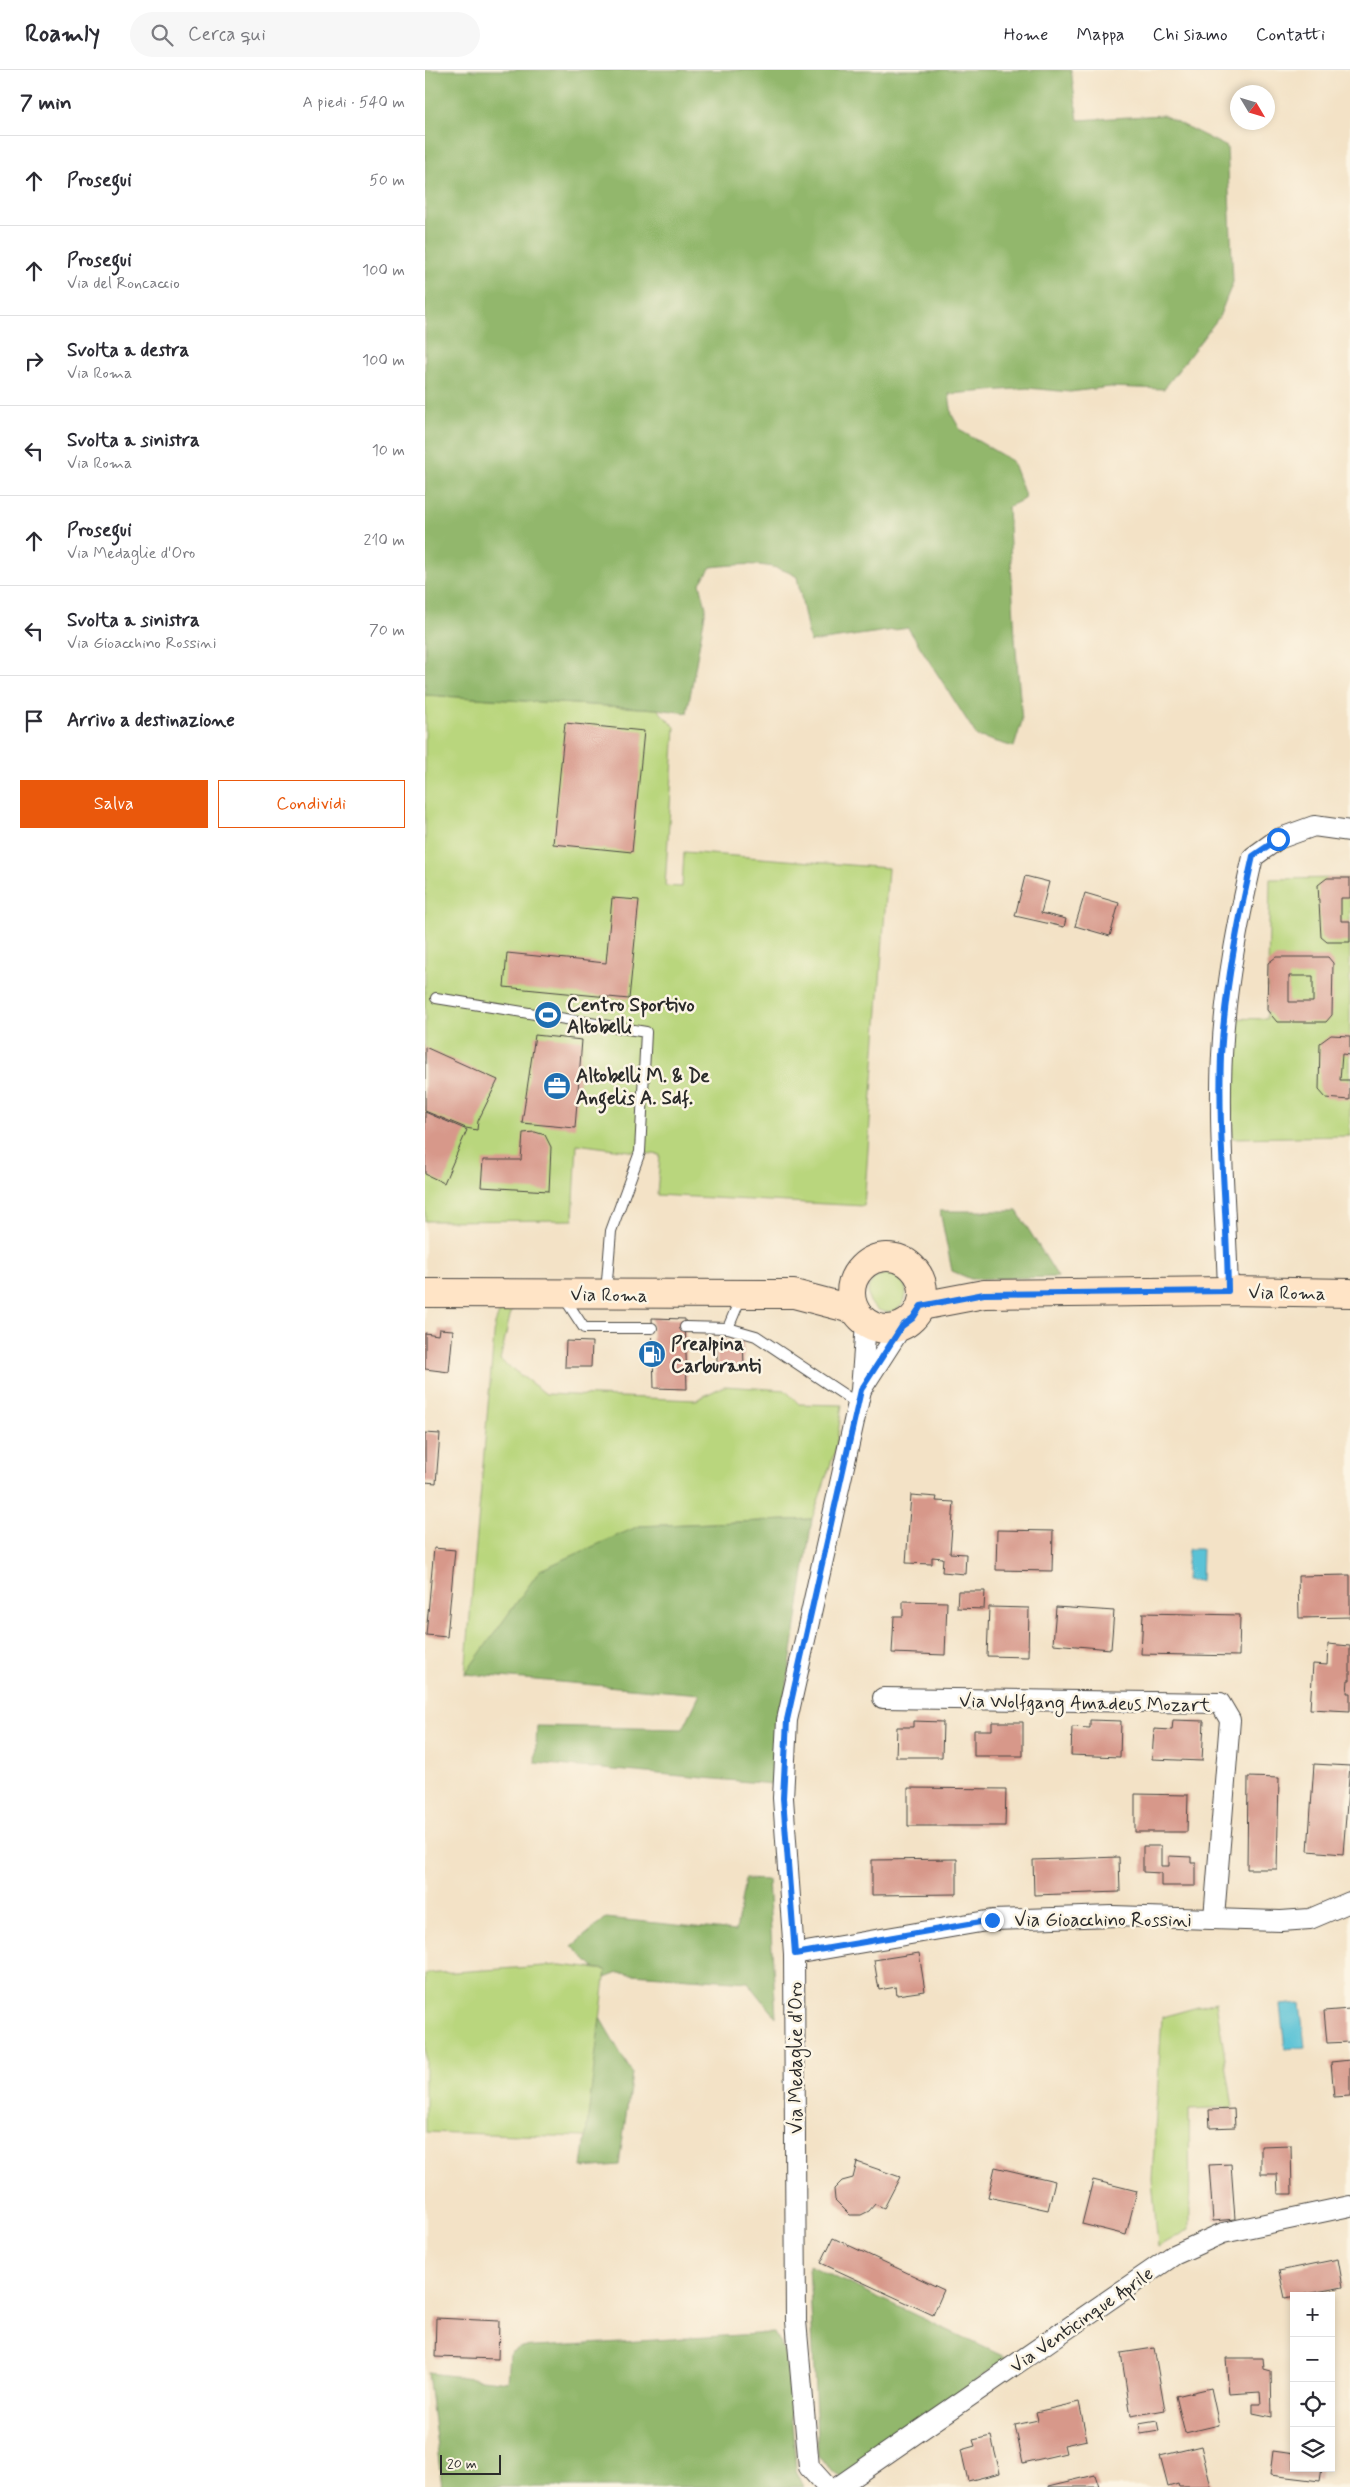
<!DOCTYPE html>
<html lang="it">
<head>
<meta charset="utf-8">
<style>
  :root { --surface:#fff; --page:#f7f7f7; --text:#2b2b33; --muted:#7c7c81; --line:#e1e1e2; --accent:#ea580c }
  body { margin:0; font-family:Mynerve,sans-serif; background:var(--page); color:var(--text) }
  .controls { position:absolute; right:15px; bottom:15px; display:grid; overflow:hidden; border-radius:0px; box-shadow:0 2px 8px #0003 }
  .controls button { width:45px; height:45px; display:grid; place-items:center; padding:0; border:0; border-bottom:1px solid var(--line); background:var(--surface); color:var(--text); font:25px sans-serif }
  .compass { position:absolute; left:805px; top:15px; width:45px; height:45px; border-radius:50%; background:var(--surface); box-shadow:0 2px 8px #0003; rotate:128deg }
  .scale { position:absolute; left:15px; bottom:12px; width:61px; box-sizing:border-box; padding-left:5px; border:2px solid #2b2b2b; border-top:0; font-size:14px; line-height:18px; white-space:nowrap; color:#2b2b2b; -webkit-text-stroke:4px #fcf5e5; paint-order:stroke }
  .stop { position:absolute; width:15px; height:15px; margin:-11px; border:4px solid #1a73e8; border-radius:50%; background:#fff }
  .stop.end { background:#1a73e8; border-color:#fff; box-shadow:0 1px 5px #0008 }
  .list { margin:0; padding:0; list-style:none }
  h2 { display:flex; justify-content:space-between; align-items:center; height:65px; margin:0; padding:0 20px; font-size:21px }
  h2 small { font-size:16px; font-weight:400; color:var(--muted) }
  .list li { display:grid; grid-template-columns:32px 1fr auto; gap:15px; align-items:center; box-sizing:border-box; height:90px; padding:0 20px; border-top:1px solid var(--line) }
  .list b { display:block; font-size:19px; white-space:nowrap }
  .list p { margin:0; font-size:16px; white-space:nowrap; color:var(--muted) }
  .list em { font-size:16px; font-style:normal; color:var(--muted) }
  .actions { display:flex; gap:10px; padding:15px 20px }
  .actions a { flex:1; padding:11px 0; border:1px solid var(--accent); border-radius:0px; text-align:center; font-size:18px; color:var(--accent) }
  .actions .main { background:var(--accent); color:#fff }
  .icon { flex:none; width:28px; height:28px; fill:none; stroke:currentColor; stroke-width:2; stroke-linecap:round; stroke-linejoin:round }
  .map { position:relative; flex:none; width:925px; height:2417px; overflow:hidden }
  header { display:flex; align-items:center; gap:30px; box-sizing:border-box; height:70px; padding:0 25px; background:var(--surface); border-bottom:1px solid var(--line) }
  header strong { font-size:24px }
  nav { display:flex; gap:28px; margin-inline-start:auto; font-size:18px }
  .search { width:350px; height:45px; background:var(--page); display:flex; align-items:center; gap:12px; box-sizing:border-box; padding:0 18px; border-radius:28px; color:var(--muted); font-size:19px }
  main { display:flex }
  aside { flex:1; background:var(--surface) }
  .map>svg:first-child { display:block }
</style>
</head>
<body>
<header>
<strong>Roamly</strong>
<div class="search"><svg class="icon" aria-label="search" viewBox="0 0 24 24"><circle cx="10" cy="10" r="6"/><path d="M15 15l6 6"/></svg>Cerca qui</div>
<nav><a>Home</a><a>Mappa</a><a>Chi siamo</a><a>Contatti</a></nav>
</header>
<main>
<aside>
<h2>7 min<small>A piedi · 540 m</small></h2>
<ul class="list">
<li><svg class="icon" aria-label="ahead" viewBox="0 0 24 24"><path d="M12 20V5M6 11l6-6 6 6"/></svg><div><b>Prosegui</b></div><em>50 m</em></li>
<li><svg class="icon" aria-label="ahead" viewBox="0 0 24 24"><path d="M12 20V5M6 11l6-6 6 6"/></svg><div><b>Prosegui</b><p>Via del Roncaccio</p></div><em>100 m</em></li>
<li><svg class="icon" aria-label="right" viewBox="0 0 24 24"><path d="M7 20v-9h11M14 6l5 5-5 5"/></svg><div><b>Svolta a destra</b><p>Via Roma</p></div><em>100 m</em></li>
<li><svg class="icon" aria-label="left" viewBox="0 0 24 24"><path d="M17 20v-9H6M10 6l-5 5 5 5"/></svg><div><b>Svolta a sinistra</b><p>Via Roma</p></div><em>10 m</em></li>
<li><svg class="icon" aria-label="ahead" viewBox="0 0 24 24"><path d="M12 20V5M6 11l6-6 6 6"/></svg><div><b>Prosegui</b><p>Via Medaglie d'Oro</p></div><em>210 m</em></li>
<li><svg class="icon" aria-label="left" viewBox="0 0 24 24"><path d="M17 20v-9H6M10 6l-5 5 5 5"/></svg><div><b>Svolta a sinistra</b><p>Via Gioacchino Rossini</p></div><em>70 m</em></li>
<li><svg class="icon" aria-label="arrive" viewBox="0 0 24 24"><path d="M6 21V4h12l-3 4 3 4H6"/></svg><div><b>Arrivo a destinazione</b></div></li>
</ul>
<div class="actions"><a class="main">Salva</a><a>Condividi</a></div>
</aside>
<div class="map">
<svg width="925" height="2417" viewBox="0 0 925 2417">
  <rect width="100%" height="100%" fill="#fcf5e5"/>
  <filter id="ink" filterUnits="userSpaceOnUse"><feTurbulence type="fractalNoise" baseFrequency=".02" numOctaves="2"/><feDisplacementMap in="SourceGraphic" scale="10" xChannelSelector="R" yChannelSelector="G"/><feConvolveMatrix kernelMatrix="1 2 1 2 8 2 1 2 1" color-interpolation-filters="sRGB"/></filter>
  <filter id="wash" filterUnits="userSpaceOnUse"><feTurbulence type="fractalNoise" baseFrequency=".0096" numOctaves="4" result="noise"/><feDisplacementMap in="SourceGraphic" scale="20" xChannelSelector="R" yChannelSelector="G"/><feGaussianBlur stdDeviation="1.12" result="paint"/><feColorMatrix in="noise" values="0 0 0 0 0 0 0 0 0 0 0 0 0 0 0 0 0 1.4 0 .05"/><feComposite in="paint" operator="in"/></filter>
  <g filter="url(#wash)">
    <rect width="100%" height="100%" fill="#f3e2c6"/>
    <g fill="#b9d67d" stroke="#728054">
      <path d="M0 625 232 639 250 657 240 816 257 817 259 782 463 798 439 1136 232 1125 235 1085 152 1074 148 1150 0 1151Z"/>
      <path d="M925 808V1066L807 1068 804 948 842 949 845 809Z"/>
      <circle cx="462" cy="1223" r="19"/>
      <path d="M87 1237 75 1290 121 1324 271 1330 299 1316 360 1320 374 1334 417 1335 411 1378 387 1449 214 1456 40 1604 70 1254 76 1238Z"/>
      <path d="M135 1895 181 1900 161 2067 0 2062V1904Z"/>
      <path d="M791 1932 808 2037 764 2039 765 2159 733 2177 727 2109 737 1947Z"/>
    </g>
    <g fill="#92b76c" stroke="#5e714c">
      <path d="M0 0H646L653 50 738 45 802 77 808 212 794 247 739 319 685 317 645 322 603 318 524 324 527 345 536 361 587 391 601 428 583 437 590 568 597 651 589 677 552 666 483 558 385 572 372 507C348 491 315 494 286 497L275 513 281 538 262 643 232 639 0 625Z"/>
      <path d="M515 1141H592L633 1207 546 1209 527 1201Z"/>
      <path d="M387 1449 347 1714 110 1693 112 1656 258 1659 275 1624 40 1604 115 1500 214 1456Z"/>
      <path d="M320 1809 343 1810 351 1947 323 1912 193 1903 180 1908 181 1900 169 1898 147 1876 181 1848 311 1861Z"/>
      <path d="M175 1948 207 2003 194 2095 157 2098Z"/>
      <path d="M384 2195 582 2288 417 2408 393 2387Z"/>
      <path d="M349 2263 361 2285 371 2400 379 2417H17L3 2303 83 2312 85 2283 94 2278Z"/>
    </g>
    <g fill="#5ac2d6" stroke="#427680">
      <path d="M763 1479H777L776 1511 761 1510Z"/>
      <path d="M875 1933 880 1977 860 1979 855 1935Z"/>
    </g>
    <g id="blocks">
      <g fill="#d7988a" fill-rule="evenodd">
        <path d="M140 653 219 661 207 782 128 774Z"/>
        <path d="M600 806 624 812 616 843 641 849 639 857 590 846Z"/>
        <path d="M902 808H925V828H916V851H925V872H902L896 867 893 815Z"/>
        <path d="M660 823 694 833 685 866 650 856Z"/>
        <path d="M187 828 214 830 204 929 79 917 82 883 181 893Z"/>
        <path d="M851 887H903L908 893 907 945 901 952H852L842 940 843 893ZM864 906H888V932H864Z"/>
        <path d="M110 965 157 970 150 1058 97 1053Z"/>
        <path d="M906 965 925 966V985L917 984 915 1010H925V1030L901 1028 894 1020 895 973Z"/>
        <path d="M0 977 73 1010 53 1051 52 1060 41 1058 0 1041Z"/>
        <path d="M0 1042 42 1060 19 1113 0 1104Z"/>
        <path d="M110 1062 120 1065 126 1077 124 1121 56 1117 58 1090H96L98 1063Z"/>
        <path d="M227 1248 260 1249 262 1319 229 1318Z"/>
        <path d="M14 1259 28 1260 24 1302 0 1299V1263L13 1265Z"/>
        <path d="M292 1270H318L319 1296H292Z"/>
        <path d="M141 1271 167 1272 166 1297H140Z"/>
        <path d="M0 1363 15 1364 11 1413 0 1412Z"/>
        <path d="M486 1425 512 1427 511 1431 529 1432 525 1483 541 1484 540 1504 517 1502 518 1488 507 1487V1494L481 1493Z"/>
        <path d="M572 1460 628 1461 627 1501 571 1500Z"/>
        <path d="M9 1478 30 1480 22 1567 1 1565Z"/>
        <path d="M925 1505V1547L874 1548 873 1506Z"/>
        <path d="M533 1521H560L559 1539 532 1538Z"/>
        <path d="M478 1531 522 1532 520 1585 467 1583 469 1546H478Z"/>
        <path d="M564 1537 604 1538 603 1587 562 1586Z"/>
        <path d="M631 1537 689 1541 686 1579 628 1574Z"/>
        <path d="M718 1543 815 1545 814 1586 716 1584Z"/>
        <path d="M903 1574 925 1576V1610H923L922 1623H925V1641L885 1639 888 1594 902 1595Z"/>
        <path d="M665 1650 696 1651 695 1687 646 1685 647 1657 665 1658Z"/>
        <path d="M748 1650 779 1651 777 1691 727 1689 729 1659 747 1660Z"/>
        <path d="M488 1651 518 1652 517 1687H471L472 1657H488Z"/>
        <path d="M567 1652H598V1686H549V1660H567Z"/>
        <path d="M889 1694 925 1696 918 1784 883 1781Z"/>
        <path d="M823 1707 854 1708 852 1799H822Z"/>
        <path d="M483 1718 581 1719 580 1756H483Z"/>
        <path d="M710 1724 763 1725 762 1762H710Z"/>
        <path d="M718 1776H736V1796H744V1786L766 1787V1793H771V1816H736V1803L718 1802Z"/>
        <path d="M694 1787 695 1822 609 1825 608 1790Z"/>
        <path d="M532 1789V1824L447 1825V1790Z"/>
        <path d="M494 1883 500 1921 472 1925 471 1917 454 1920 449 1890Z"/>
        <path d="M925 1939V1972L902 1973 899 1941Z"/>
        <path d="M925 1990V2026L909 2027 906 1992Z"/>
        <path d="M809 2039 810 2057 785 2058 784 2040Z"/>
        <path d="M866 2075 867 2124H853L852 2104H836V2076Z"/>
        <path d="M432 2092 475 2107 459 2138 450 2134 444 2141 436 2145H425L410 2130 409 2119 417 2111 428 2108Z"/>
        <path d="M806 2094 810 2149 788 2151 784 2095Z"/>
        <path d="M570 2097 630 2111 623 2140 563 2127Z"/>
        <path d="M668 2110 712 2121 701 2165 657 2154Z"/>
        <path d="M408 2168 519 2220 508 2245 396 2193Z"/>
        <path d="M913 2189 918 2217 860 2228 854 2201Z"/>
        <path d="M11 2248 74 2251 73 2289 10 2287Z"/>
        <path d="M729 2278 740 2340 706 2346 696 2283Z"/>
        <path d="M801 2288H838L839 2299 846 2301 847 2347 828 2343V2334H836L835 2322 804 2324Z"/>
        <path d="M786 2318 794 2355 760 2363 751 2326Z"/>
        <path d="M654 2332 662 2370 639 2375 641 2383 598 2393 590 2355 613 2350 611 2342Z"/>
        <path d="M732 2351 734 2361 716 2364 714 2354Z"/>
        <path d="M566 2366 575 2403 543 2411 536 2380 550 2376 548 2370Z"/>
        <path d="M776 2376 786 2417H754L753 2414 743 2417 735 2386Z"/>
        <path d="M848 2381 869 2384V2398H897L895 2411 845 2405Z"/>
        <path d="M670 2405 674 2417H624V2416Z"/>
      </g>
    </g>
  </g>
  <g filter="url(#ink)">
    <use href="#blocks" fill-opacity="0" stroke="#494642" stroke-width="1"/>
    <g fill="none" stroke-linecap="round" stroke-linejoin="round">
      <g stroke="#494642" stroke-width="12">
        <g id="lane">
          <path d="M11 928 221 962 215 1082 186 1161 181 1223"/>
          <path d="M138 1226 159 1258H227"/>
          <path d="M260 1257 303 1258 316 1227"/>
          <path d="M303 1258 331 1266 433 1334"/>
        </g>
      </g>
      <g stroke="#494642" stroke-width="22">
        <g id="street">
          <path d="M803 1221C801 1142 793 1064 797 985 800 918 813 852 828 787L853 769 889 756 925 761"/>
          <path d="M437 1318 477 1256"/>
          <path d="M458 1628 795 1633 805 1650 789 1848"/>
          <path d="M369 1884 567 1850 687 1846 856 1851 885 1849 925 1832"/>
          <path d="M402 2417 384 2397 371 2251 369 1884 358 1728 362 1650 436 1320 441 1253"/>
          <path d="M413 2417 749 2185 798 2163 925 2136"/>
        </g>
      </g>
      <g stroke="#494642" stroke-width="30">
        <g id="secondary">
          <circle cx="462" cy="1223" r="36"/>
          <path d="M0 1223 369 1224 430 1240"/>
          <path d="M496 1236 559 1224 803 1221 925 1223"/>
        </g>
      </g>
      <use href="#lane" stroke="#fff" stroke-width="10"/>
      <use href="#street" stroke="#fff" stroke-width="20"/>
      <use href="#secondary" stroke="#ffe4c6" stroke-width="28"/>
    </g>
  </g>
  <g fill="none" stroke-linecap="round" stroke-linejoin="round" filter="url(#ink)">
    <path stroke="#1a73e8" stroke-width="6" d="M567 1850 370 1884 358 1728 362 1650 436 1320 477 1256 488 1248 496 1236 559 1224 803 1221C802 1142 793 1064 796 985 800 918 813 852 828 786L853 769"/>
  </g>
  <defs>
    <g id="stadium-disc" transform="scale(1.4375)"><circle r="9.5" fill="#1f6fb2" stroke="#fcf5e5"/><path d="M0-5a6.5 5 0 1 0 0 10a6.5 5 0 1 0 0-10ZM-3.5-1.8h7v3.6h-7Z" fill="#fff"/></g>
    <g id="office-disc" transform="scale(1.4375)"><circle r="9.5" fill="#1f6fb2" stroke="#fcf5e5"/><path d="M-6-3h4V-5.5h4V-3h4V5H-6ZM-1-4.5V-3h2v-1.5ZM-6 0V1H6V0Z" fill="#fff"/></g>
    <g id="fuel-disc" transform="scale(1.4375)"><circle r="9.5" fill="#1f6fb2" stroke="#fcf5e5"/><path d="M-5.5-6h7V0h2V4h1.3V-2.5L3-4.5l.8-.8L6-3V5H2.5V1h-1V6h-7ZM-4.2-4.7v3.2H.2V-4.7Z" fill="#fff"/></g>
  </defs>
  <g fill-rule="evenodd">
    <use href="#stadium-disc" x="123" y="945"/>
    <use href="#office-disc" x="132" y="1016"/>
    <use href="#fuel-disc" x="227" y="1284"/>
  </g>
  <g text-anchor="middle" stroke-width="5" stroke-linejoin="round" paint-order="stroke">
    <g font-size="19" font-weight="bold" fill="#2b2b2b" stroke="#fcf5e5" text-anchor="start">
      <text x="142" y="941">Centro Sportivo<tspan x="142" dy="22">Altobelli</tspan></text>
      <text x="151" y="1012">Altobelli M. &amp; De<tspan x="151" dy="22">Angelis A. Sdf.</tspan></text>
      <text x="246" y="1280">Prealpina<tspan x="246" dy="22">Carburanti</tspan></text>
    </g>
    <g font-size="19" fill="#2b2b2b" stroke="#fcf5e5">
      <text transform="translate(862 1222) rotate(1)" y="7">Via Roma</text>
      <text transform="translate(184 1224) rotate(1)" y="7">Via Roma</text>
      <text transform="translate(660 1632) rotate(1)" y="7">Via Wolfgang Amadeus Mozart</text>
      <text x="678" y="1856">Via Gioacchino Rossini</text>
      <text transform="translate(370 1988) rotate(-90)" y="7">Via Medaglie d'Oro</text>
      <text transform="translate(656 2249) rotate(-35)" y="7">Via Venticinque Aprile</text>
    </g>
  </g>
</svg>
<div class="controls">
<button>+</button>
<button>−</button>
<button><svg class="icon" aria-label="locate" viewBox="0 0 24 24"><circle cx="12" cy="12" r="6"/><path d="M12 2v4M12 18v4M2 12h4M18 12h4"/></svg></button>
<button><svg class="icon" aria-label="layers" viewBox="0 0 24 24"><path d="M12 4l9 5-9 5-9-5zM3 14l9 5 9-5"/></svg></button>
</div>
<svg class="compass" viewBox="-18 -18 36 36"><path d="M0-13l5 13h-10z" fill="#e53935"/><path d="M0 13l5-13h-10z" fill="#7c7c81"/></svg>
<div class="scale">20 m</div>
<div class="stop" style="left:853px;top:769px"></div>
<div class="stop end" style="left:567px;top:1850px"></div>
</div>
</main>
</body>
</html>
